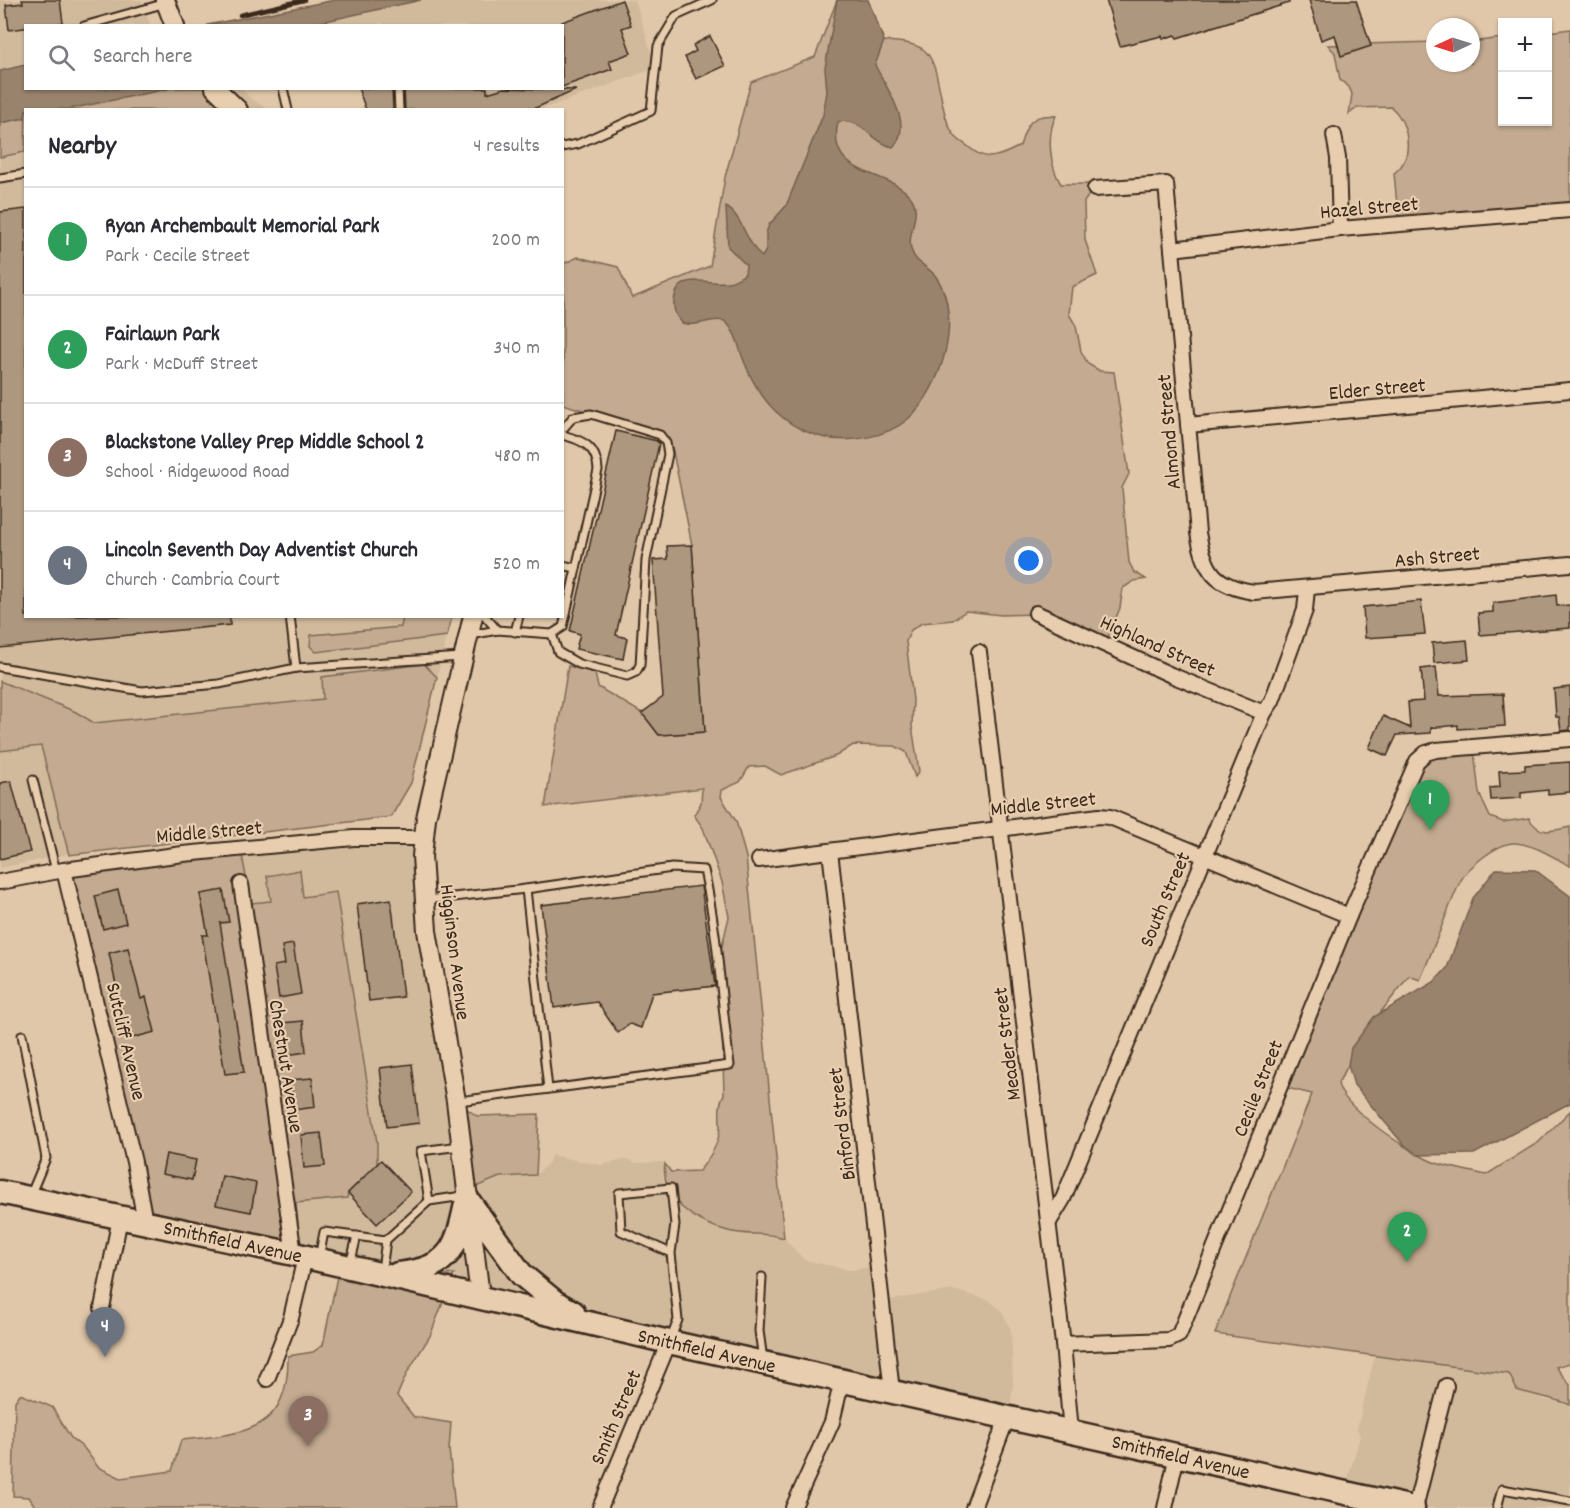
<!DOCTYPE html>
<html lang="en">
<head>
<meta charset="utf-8">
<style>
  :root { --surface:#fff; --page:#f7f7f7; --text:#2b2b33; --muted:#7c7c81; --line:#e1e1e2; --accent:#3b2a1e }
  body { margin:0; font-family:Dekko,sans-serif; background:var(--page); color:var(--text) }
  .controls { position:absolute; right:18px; top:18px; display:grid; overflow:hidden; border-radius:0px; box-shadow:0 2px 4px #0004 }
  .controls button { width:54px; height:54px; display:grid; place-items:center; padding:0; border:0; border-bottom:2px solid var(--line); background:var(--surface); color:var(--text); font:30px sans-serif }
  .compass { position:absolute; left:1426px; top:18px; width:54px; height:54px; border-radius:50%; background:var(--surface); box-shadow:0 2px 4px #0004; rotate:266deg }
  .you { position:absolute; left:1029px; top:561px; width:21px; height:21px; margin:-15px; border:4px solid #fff; border-radius:50%; background:#1a73e8; box-shadow:0 0 0 9px #1a73e833 }
  .badge { display:grid; place-items:center; width:39px; height:39px; border-radius:50%; background:var(--accent); color:#fff; font-size:20px; font-weight:700 }
  .pin { position:absolute; translate:-50% -50px; filter:drop-shadow(0 2px 3px #0008) }
  .pin::after { content:''; position:absolute; top:32px; width:21px; height:18px; background:inherit; clip-path:polygon(0 0,100% 0,50% 100%) }
  .list { margin:0; padding:0; list-style:none }
  h2 { display:flex; justify-content:space-between; align-items:center; height:78px; margin:0; padding:0 24px; font-size:26px }
  h2 small { font-size:20px; font-weight:400; color:var(--muted) }
  .list li { display:grid; grid-template-columns:39px 1fr auto; gap:18px; align-items:center; box-sizing:border-box; height:108px; padding:0 24px; border-top:2px solid var(--line) }
  .list b { display:block; font-size:22px; white-space:nowrap }
  .list p { margin:0; font-size:20px; white-space:nowrap; color:var(--muted) }
  .list em { font-size:20px; font-style:normal; color:var(--muted) }
  .icon { flex:none; width:33px; height:33px; fill:none; stroke:currentColor; stroke-width:2; stroke-linecap:round; stroke-linejoin:round }
  .map { position:relative; flex:none; width:1570px; height:1508px; overflow:hidden }
  .search { position:absolute; background:var(--surface); box-shadow:0 2px 4px #0004; left:24px; top:24px; width:540px; height:66px; display:flex; align-items:center; gap:15px; box-sizing:border-box; padding:0 21px; border-radius:0px; color:var(--muted); font-size:22px }
  .panel { position:absolute; background:var(--surface); box-shadow:0 2px 4px #0004; left:24px; top:108px; width:540px; height:510px; border-radius:0px }
  .map>svg:first-child { display:block }
</style>
</head>
<body>
<div class="map">
<svg width="1570" height="1508" viewBox="0 0 1570 1508">
  <rect width="100%" height="100%" fill="#e1c7a9"/>
  <filter id="ink" filterUnits="userSpaceOnUse"><feTurbulence type="fractalNoise" baseFrequency=".0167" numOctaves="2"/><feDisplacementMap in="SourceGraphic" scale="12" xChannelSelector="R" yChannelSelector="G"/><feConvolveMatrix kernelMatrix="1 2 1 2 8 2 1 2 1" color-interpolation-filters="sRGB"/></filter>
  <g filter="url(#ink)">
    <g fill="#d1b99c">
      <path d="M0 0H141L150 25 26 26V616L452 617 411 783 0 868Z"/>
      <path d="M421 0H635L656 68 543 109H408L402 89 562 88V26H384L383 22 371 26H308Z"/>
      <path d="M220 89H242L250 98 268 109H241Z"/>
      <path d="M424 838 427 917 470 1190 500 1177 536 1175 549 1162 551 1155 601 1165 628 1159 634 1163 662 1162 665 1164 663 1178 667 1192 684 1210 705 1223 728 1231 784 1238 804 1260 850 1270 883 1265 889 1300 953 1290 989 1300 1002 1311 1011 1330 1013 1384 1009 1417 467 1284 454 1274 431 1276 302 1256 296 1203 347 1198 321 895 251 903 241 850Z"/>
      <path d="M1378 1342 1467 1343 1544 1400 1565 1401 1570 1405V1508H1412L1344 1492 1360 1436 1357 1429Z"/>
    </g>
    <g fill="#c3aa90" stroke="#7f6a57" stroke-width="1.5">
      <path d="M837 0H868L884 41C898 42 912 42 924 50 942 64 938 116 955 136 959 141 965 144 970 148 987 163 1001 156 1020 146 1026 125 1031 113 1056 116 1046 135 1050 167 1061 184H1087L1093 189 1084 202 1085 240 1097 275 1072 287 1069 314 1076 326 1081 351 1088 364 1100 371 1114 372 1129 474 1122 488 1129 562 1134 572 1146 579 1134 581 1123 588 1120 608 1106 642 1039 614 1001 615 966 611 953 620 922 623 911 630 906 641 913 700 912 726 919 771 915 777 906 752 895 746 853 745 836 756 781 775 765 766 749 767 740 782 722 790 721 797 736 821 746 857 784 1238C767 1232 747 1236 728 1231 696 1223 660 1200 665 1164L671 1172 699 1171C709 1159 719 1144 720 1128 720 1116 718 1104 724 1094L720 954 729 917 722 882 703 828 694 815 701 803 702 788 545 807 568 666 595 673 598 687 642 713 659 735 705 732 692 545 672 447 660 435 563 404V264L578 257 618 267 632 298 710 266 725 177 751 82 815 57Z"/>
      <path d="M1570 29V209L1399 226 1394 173C1415 158 1409 122 1391 107L1357 108 1349 114 1352 94 1349 87 1340 80 1335 53 1328 45 1435 42V63H1471V42L1502 38V122H1548V32Z"/>
      <path d="M219 88 242 110H26L90 89Z"/>
      <path d="M26 110 25 152 0 157V118Z"/>
      <path d="M403 617H452L447 636 316 652 310 646 311 635 401 627Z"/>
      <path d="M424 664 437 677 411 783 391 817 69 855 41 746 0 751V681L76 712 94 723 323 699 322 677Z"/>
      <path d="M1474 750 1479 793 1490 817 1503 822 1529 818C1539 836 1552 831 1570 827V866C1553 857 1534 844 1515 843 1499 842 1467 867 1460 882 1446 913 1434 948 1420 980L1409 976 1374 1021 1338 1083C1341 1107 1413 1155 1436 1163 1452 1168 1469 1171 1486 1175L1539 1142 1570 1111V1363L1556 1367 1570 1385V1405C1565 1401 1528 1394 1517 1390L1509 1374 1215 1334 1312 1094 1287 1088 1288 1082 1351 927 1425 755Z"/>
      <path d="M241 850 251 903 271 901 267 876 300 870 303 897 336 892 377 1142V1165L348 1193 347 1198 296 1203 301 1256 145 1222 64 870Z"/>
      <path d="M456 1101 477 1116 539 1114 536 1175 500 1177 466 1191Z"/>
      <path d="M339 1267 431 1276 454 1274 430 1336 407 1373 397 1396 414 1417 451 1423 449 1449 455 1508H36L29 1497 13 1496 15 1401 20 1394 52 1407 71 1438 84 1448 98 1467 121 1478 172 1471 181 1440C243 1434 289 1433 288 1356L313 1352 323 1345Z"/>
    </g>
    <g fill="#99836d" stroke="#735f4d" stroke-width="1.5">
      <path d="M335 0H421L308 25H207Z"/>
      <path d="M837 0H868L884 41 875 65C886 88 915 125 893 147 872 143 860 116 838 122 825 180 892 168 912 199 922 214 905 235 912 252 916 264 930 267 937 278 963 319 942 388 908 419 887 437 849 444 822 437 783 427 758 398 744 361 738 346 737 333 725 321 710 317 698 328 682 323 676 316 673 311 674 301 678 270 708 285 728 282 735 281 740 277 745 274L746 265 728 247 726 207C743 216 746 244 762 257L766 250V233L769 225 786 206 823 115 827 92 825 68Z"/>
      <path d="M25 65 26 88 168 89 69 109 26 110 25 118 0 123V71Z"/>
      <path d="M1496 869 1535 870 1570 896V1103L1474 1154 1418 1155 1403 1144 1354 1085 1348 1065 1351 1048 1374 1017 1434 982 1447 968 1473 898Z"/>
    </g>
    <g fill="#ad977e" stroke="#3b2a1e" stroke-width="1.5">
      <path d="M22 0H60L63 23 9 30 6 5 23 3Z"/>
      <path d="M622 0 631 25 622 28 631 53 609 61 612 69 562 87V22Z"/>
      <path d="M1106 0H1289V3L1177 38 1175 35 1163 39 1162 36 1120 46Z"/>
      <path d="M1309 0H1356L1371 46 1341 56 1335 35 1321 40Z"/>
      <path d="M710 36 725 66 696 79 685 57 696 51 693 45Z"/>
      <path d="M358 88H392L393 110H366Z"/>
      <path d="M404 88H487V93L504 88 576 90 531 110H405Z"/>
      <path d="M26 209V616H230V625L0 648V212Z"/>
      <path d="M616 431 657 441 659 444 616 635 627 638 623 659 576 649 580 634 570 631Z"/>
      <path d="M692 545 705 732 659 735 642 713 663 697 653 560 668 559 667 546Z"/>
      <path d="M1556 595 1557 606 1570 605V628L1480 635 1478 613 1493 612V603Z"/>
      <path d="M1421 601 1425 634 1365 638 1363 607Z"/>
      <path d="M1467 640 1469 660 1434 663 1432 643Z"/>
      <path d="M1436 667 1439 696 1503 694 1505 726 1458 729V725L1431 728V733L1397 735 1387 756 1369 748 1383 716 1410 728 1408 702 1424 701 1421 669Z"/>
      <path d="M1570 687V730L1561 731 1559 717H1556L1554 689Z"/>
      <path d="M1570 762V792L1548 794V790L1521 793V798L1491 800 1490 788 1500 787 1499 771 1525 770V765Z"/>
      <path d="M11 781 30 852 0 859V783Z"/>
      <path d="M701 886 715 986 652 993 641 1028 630 1024 618 1033 597 1002 554 1008 541 905Z"/>
      <path d="M118 890 126 923 103 929 95 896Z"/>
      <path d="M223 890 229 922 220 923 244 1072 225 1074 202 935H208L200 894Z"/>
      <path d="M391 899 403 997 369 1001 357 904Z"/>
      <path d="M293 944 301 994 279 998 274 966 285 964 282 946Z"/>
      <path d="M128 948 141 999 146 997 155 1032 128 1039 109 953Z"/>
      <path d="M303 1021 306 1052 286 1055 282 1023Z"/>
      <path d="M412 1064 419 1123 387 1127 380 1068Z"/>
      <path d="M312 1078 315 1107 294 1110 290 1080Z"/>
      <path d="M321 1133 325 1166 304 1168 301 1135Z"/>
      <path d="M166 1154 196 1160 192 1180 162 1174Z"/>
      <path d="M381 1160 411 1192 377 1224 348 1193Z"/>
      <path d="M222 1176 256 1183 251 1212 216 1205Z"/>
    </g>
    <g fill="none" stroke-linecap="round" stroke-linejoin="round">
      <g stroke="#3b2a1e" stroke-width="11">
        <g id="service">
          <path d="M84 26 166 3"/>
          <path d="M283 88 288 110"/>
          <path d="M398 88 399 110"/>
          <path d="M562 147 578 144 651 111 658 46 676 16 712 0"/>
          <path d="M0 178 26 174"/>
          <path d="M562 565 576 568"/>
          <path d="M290 616 296 668"/>
          <path d="M485 616 497 630"/>
          <path d="M515 632 519 616"/>
          <path d="M552 634 558 652 579 664 627 676 636 672 640 665 646 560 668 454 666 443 660 435 591 414 573 417 562 430"/>
          <path d="M471 635 497 630 552 634 563 627 598 470C597 447 583 440 562 435"/>
          <path d="M0 667 142 691 219 684 296 668 462 657"/>
          <path d="M33 780 56 871"/>
          <path d="M526 889 548 1089"/>
          <path d="M426 900 526 889 672 868 704 870C718 934 721 1000 730 1065L459 1101"/>
          <path d="M22 1035 46 1158 30 1196"/>
          <path d="M429 1201 463 1196"/>
          <path d="M319 1258 324 1232 386 1240 429 1201 421 1151 460 1146"/>
          <path d="M350 1265 357 1236"/>
          <path d="M382 1270 386 1240"/>
          <path d="M762 1277 759 1331 763 1360"/>
          <path d="M671 1338 678 1320 671 1253 675 1225 671 1188 619 1193 621 1231 671 1253"/>
          <path d="M1497 1508 1502 1489 1570 1501"/>
        </g>
      </g>
      <g stroke="#3b2a1e" stroke-width="18">
        <g id="minor">
          <path d="M1334 135 1338 158 1340 229"/>
          <path d="M1095 189 1166 184 1198 533C1205 571 1214 586 1254 592L1570 564"/>
          <path d="M1172 249 1340 229 1570 210"/>
          <path d="M1188 425 1570 390"/>
          <path d="M1036 613 1171 675 1264 713"/>
          <path d="M979 652 1063 1344 1071 1431"/>
          <path d="M830 851 892 1391"/>
          <path d="M759 860 1099 816 1110 817 1349 916"/>
          <path d="M64 870 134 1162 145 1222"/>
          <path d="M0 882 64 870 183 854 354 838H424"/>
          <path d="M241 884 294 1254"/>
          <path d="M1049 1222 1063 1199 1264 713 1272 701 1305 610 1307 589"/>
          <path d="M102 1308 120 1218"/>
          <path d="M1063 1344 1169 1340 1179 1335 1349 916 1417 761 1426 753 1436 750 1570 739"/>
          <path d="M267 1379 291 1318 305 1257"/>
          <path d="M600 1508 669 1342"/>
          <path d="M793 1508 832 1422 842 1380"/>
          <path d="M973 1508 1007 1418"/>
          <path d="M1165 1508 1177 1455"/>
          <path d="M1415 1508 1446 1386"/>
        </g>
      </g>
      <g stroke="#3b2a1e" stroke-width="22">
        <g id="tertiary">
          <path d="M165 0 175 26"/>
          <path d="M215 88 238 110"/>
          <path d="M473 616 426 818 422 856 427 931 456 1101 480 1296"/>
        </g>
      </g>
      <g stroke="#3b2a1e" stroke-width="27">
        <g id="primary">
          <path d="M0 1192 294 1254 669 1342 1413 1508"/>
          <path d="M467 1199 522 1275 555 1302 573 1312"/>
          <path d="M398 1274C452 1268 457 1247 467 1199"/>
        </g>
      </g>
      <use href="#service" stroke="#e8ceaf" stroke-width="7"/>
      <use href="#minor" stroke="#e8ceaf" stroke-width="14"/>
      <use href="#tertiary" stroke="#e8ceaf" stroke-width="18"/>
      <use href="#primary" stroke="#e8ceaf" stroke-width="22"/>
      <path stroke="#3b2a1e" stroke-width="4.5" d="M240 15 304 0"/>
    </g>
  </g>
  <g text-anchor="middle" stroke-width="4.5" stroke-linejoin="round" paint-order="stroke">
    <g font-size="21" fill="#3b2a1e" stroke="#e8ceaf">
      <text transform="translate(1369 207) rotate(-5)" y="7">Hazel Street</text>
      <text transform="translate(1377 388) rotate(-5)" y="7">Elder Street</text>
      <text transform="translate(1168 432) rotate(-95)" y="7">Almond Street</text>
      <text transform="translate(1437 556) rotate(-5)" y="7">Ash Street</text>
      <text transform="translate(1158 645) rotate(24)" y="7">Highland Street</text>
      <text transform="translate(1043 803) rotate(-6)" y="7">Middle Street</text>
      <text transform="translate(209 831) rotate(-5)" y="7">Middle Street</text>
      <text transform="translate(1164 899) rotate(-67)" y="7">South Street</text>
      <text transform="translate(456 952) rotate(83)" y="7">Higginson Avenue</text>
      <text transform="translate(127 1041) rotate(77)" y="7">Sutcliff Avenue</text>
      <text transform="translate(1006 1044) rotate(-97)" y="7">Meader Street</text>
      <text transform="translate(287 1066) rotate(81)" y="7">Chestnut Avenue</text>
      <text transform="translate(1257 1088) rotate(-68)" y="7">Cecile Street</text>
      <text transform="translate(841 1124) rotate(-97)" y="7">Binford Street</text>
      <text transform="translate(233 1241) rotate(12)" y="7">Smithfield Avenue</text>
      <text transform="translate(707 1350) rotate(13)" y="7">Smithfield Avenue</text>
      <text transform="translate(615 1417) rotate(-67)" y="7">Smith Street</text>
      <text transform="translate(1181 1456) rotate(13)" y="7">Smithfield Avenue</text>
    </g>
  </g>
</svg>
<div class="controls">
<button>+</button>
<button>−</button>
</div>
<svg class="compass" viewBox="-18 -18 36 36"><path d="M0-13l5 13h-10z" fill="#e53935"/><path d="M0 13l5-13h-10z" fill="#7c7c81"/></svg>
<div class="you"></div>
<div class="pin badge" style="left:1430px;top:830px;background:#2e9e5b">1</div>
<div class="pin badge" style="left:1407px;top:1262px;background:#2e9e5b">2</div>
<div class="pin badge" style="left:308px;top:1446px;background:#8d6e63">3</div>
<div class="pin badge" style="left:105px;top:1357px;background:#6b7280">4</div>
<div class="search"><svg class="icon" aria-label="search" viewBox="0 0 24 24"><circle cx="10" cy="10" r="6"/><path d="M15 15l6 6"/></svg>Search here</div>
<section class="panel">
<h2>Nearby<small>4 results</small></h2>
<ul class="list">
<li><span class="badge" style="background:#2e9e5b">1</span><div><b>Ryan Archembault Memorial Park</b><p>Park · Cecile Street</p></div><em>200 m</em></li>
<li><span class="badge" style="background:#2e9e5b">2</span><div><b>Fairlawn Park</b><p>Park · McDuff Street</p></div><em>340 m</em></li>
<li><span class="badge" style="background:#8d6e63">3</span><div><b>Blackstone Valley Prep Middle School 2</b><p>School · Ridgewood Road</p></div><em>480 m</em></li>
<li><span class="badge" style="background:#6b7280">4</span><div><b>Lincoln Seventh Day Adventist Church</b><p>Church · Cambria Court</p></div><em>520 m</em></li>
</ul>
</section>
</div>
</body>
</html>
